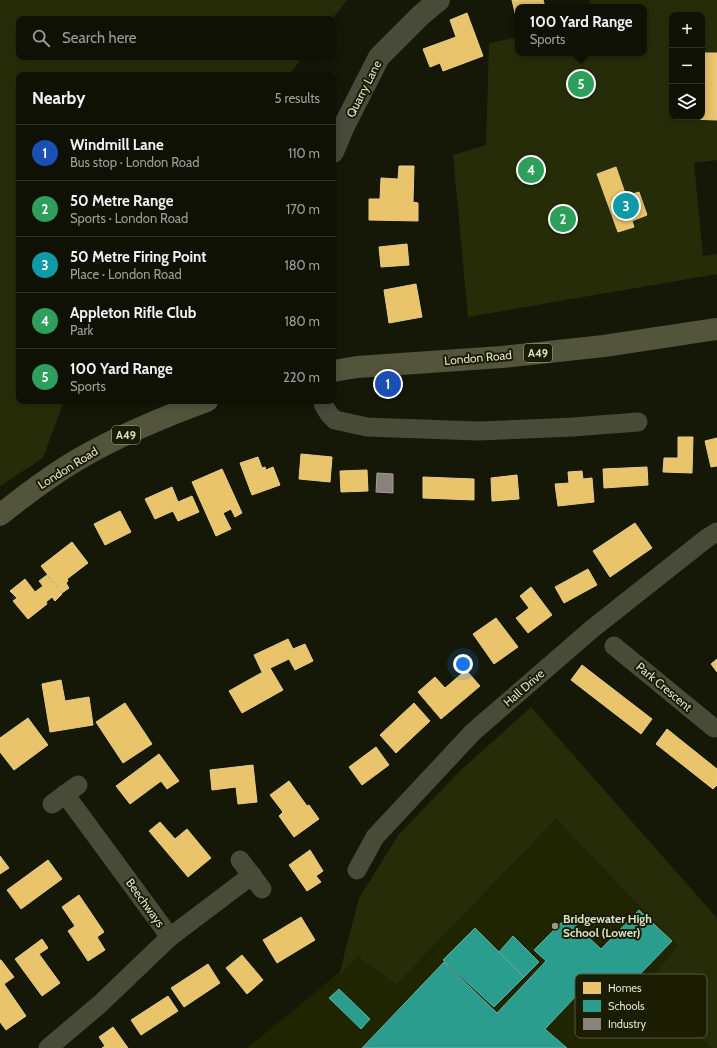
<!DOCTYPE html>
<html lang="en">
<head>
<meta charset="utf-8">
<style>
  :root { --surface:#101105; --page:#191a0f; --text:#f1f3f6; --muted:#9c9d9a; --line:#303127; --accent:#969a88 }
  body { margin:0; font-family:Cabin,sans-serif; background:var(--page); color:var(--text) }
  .controls { position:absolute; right:12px; top:12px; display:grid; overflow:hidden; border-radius:8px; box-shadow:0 2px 10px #0003 }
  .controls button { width:36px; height:36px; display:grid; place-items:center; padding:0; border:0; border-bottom:1px solid var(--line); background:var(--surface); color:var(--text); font:20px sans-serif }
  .you { position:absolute; left:463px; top:664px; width:14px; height:14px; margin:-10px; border:3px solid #fff; border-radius:50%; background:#1a73e8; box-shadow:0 0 0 6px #1a73e833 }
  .badge { display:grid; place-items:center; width:26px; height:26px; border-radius:50%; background:var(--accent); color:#fff; font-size:13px; font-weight:700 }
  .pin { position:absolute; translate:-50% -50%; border:2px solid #fff; box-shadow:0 1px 4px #0006 }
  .popup { position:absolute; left:515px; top:4px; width:132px; height:52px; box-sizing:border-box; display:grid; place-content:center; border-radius:8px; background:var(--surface); filter:drop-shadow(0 1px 3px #0005); font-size:13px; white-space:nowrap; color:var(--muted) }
  .popup b { font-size:15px; color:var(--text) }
  .popup::after { content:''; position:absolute; left:50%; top:100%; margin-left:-8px; border:8px solid transparent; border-top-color:var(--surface) }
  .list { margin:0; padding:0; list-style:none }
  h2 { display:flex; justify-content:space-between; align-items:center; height:52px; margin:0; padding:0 16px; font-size:17px }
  h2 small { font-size:13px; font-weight:400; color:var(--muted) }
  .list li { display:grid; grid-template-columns:26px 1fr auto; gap:12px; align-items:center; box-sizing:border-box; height:56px; padding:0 16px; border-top:1px solid var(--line) }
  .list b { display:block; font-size:15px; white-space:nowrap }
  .list p { margin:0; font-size:13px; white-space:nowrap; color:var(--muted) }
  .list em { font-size:13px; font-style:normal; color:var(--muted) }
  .icon { flex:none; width:22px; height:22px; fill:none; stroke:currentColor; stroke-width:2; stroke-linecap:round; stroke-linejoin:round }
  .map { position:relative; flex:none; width:717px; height:1048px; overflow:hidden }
  .search { position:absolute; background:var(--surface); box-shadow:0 2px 10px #0003; left:16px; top:16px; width:320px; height:44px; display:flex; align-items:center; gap:10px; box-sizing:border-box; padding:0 14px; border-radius:8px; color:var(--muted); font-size:15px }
  .panel { position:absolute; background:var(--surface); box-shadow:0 2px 10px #0003; left:16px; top:72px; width:320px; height:332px; border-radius:8px }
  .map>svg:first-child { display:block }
</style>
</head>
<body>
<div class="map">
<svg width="717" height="1048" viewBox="0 0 717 1048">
  <rect width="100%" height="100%" fill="#151707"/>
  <path fill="#1f2401" d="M556 819 677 946 645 988 711 1048H247L358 957 396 985Z"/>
  <g fill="#272c08" fill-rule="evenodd">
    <path d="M0 0H347L332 19H19V57H303L289 75H19V401H64L43 458 0 486Z"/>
    <path d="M589 0H717V53H702V15H672V117H689V119L717 120V160L694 163 703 256 717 254V274L468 317 453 155 486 145 489 43 518 37V53H644V7H590ZM616 167 626 196 639 192 647 215 632 221 633 227 618 232 597 174Z"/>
    <path d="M531 707 717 918V1048H711L645 988 677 946 556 819 396 985 358 957 339 975 359 898 399 834 461 770Z"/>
  </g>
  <g fill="#e9c46a" stroke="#e5cc88">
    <path d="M512 0H543L545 7H518V25Z"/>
    <path d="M467 13 483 56 443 71 440 63 430 67 423 49 456 37 450 20Z"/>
    <path d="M702 53H717V120L689 119V117H702Z"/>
    <path d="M399 166H414L413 202 418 203V221L369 220V199H380L381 178 398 179Z"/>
    <path d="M616 167 626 196 639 192 647 215 632 221 634 227 618 232 597 174Z"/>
    <path d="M407 244 409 265 381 267 379 247Z"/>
    <path d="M416 284 422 317 389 323 384 290Z"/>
    <path d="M678 437H693L692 473 663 472 664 458H678Z"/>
    <path d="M717 438V466L711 467 705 441Z"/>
    <path d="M301 454 332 457 330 482 299 479Z"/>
    <path d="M258 457 262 468 265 467 266 470 273 467 280 485 252 495 240 463Z"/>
    <path d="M647 467 648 485 604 488 603 469Z"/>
    <path d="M222 469 242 513 235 517 231 509 223 513 231 529 216 536 192 482Z"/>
    <path d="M367 470 368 491 341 492 340 471Z"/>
    <path d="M582 471 583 479 592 478 594 502 558 506 555 484 569 483 568 472Z"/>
    <path d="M517 475 519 499 492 501 491 478Z"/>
    <path d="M423 477 474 479V500L423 498Z"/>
    <path d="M172 487 178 502 192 496 199 512 178 521 173 511 155 519 145 499Z"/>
    <path d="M120 511 131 532 105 545 94 524Z"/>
    <path d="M635 523 652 548 610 577 593 551Z"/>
    <path d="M72 542 88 563 67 579 68 581 66 583 69 588 62 593 41 566Z"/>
    <path d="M588 569 597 585 564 603 555 587Z"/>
    <path d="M47 575 62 594 55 601 52 597 46 602 47 604 28 619 13 601 17 598 10 591 25 579 35 592 43 586 39 581Z"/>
    <path d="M531 587 552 615 528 633 516 618 529 608 520 596Z"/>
    <path d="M496 618 518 647 494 664 473 634Z"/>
    <path d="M288 639 293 649 305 644 313 661 295 670 289 659 262 672 254 655Z"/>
    <path d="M717 659V672L711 664Z"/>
    <path d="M582 665 652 719 641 734 571 680Z"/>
    <path d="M270 668 283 690 242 713 229 691Z"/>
    <path d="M466 670 480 686 441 719 418 692 435 677 445 688Z"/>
    <path d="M61 680 65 701 89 697 93 725 50 732 42 684Z"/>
    <path d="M125 703 152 744 123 763 96 722Z"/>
    <path d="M414 703 430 721 396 753 380 735Z"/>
    <path d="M28 718 48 745 14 770 0 752V738Z"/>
    <path d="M667 729 717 769V785L713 789 656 744Z"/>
    <path d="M376 747 389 765 362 785 349 767Z"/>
    <path d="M159 754 179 781 167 789 161 781 130 804 116 786Z"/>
    <path d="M253 765 257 802 238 804 236 787 212 790 210 770Z"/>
    <path d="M289 781 307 806 309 805 319 819 294 837 279 816 283 812 270 795Z"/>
    <path d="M160 822 175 839 187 829 211 858 188 877 149 831Z"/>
    <path d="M310 850 323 871 316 876 321 882 307 891 289 865Z"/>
    <path d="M0 856 9 868 0 874Z"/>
    <path d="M48 860 62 879 21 909 7 890Z"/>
    <path d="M79 895 104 932 97 937 105 950 88 961 68 931 75 926 62 907Z"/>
    <path d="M301 917 315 940 277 963 263 940Z"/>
    <path d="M42 939 48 948 39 954 60 983 42 996 15 959Z"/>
    <path d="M242 955 263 980 247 994 226 968Z"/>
    <path d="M0 960H1L14 977 4 984 26 1016 6 1030 0 1022Z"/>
    <path d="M208 964 220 983 184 1007 171 988Z"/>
    <path d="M168 996 178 1011 141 1035 131 1020Z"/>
    <path d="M113 1027 128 1048H102L105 1046 99 1037Z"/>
  </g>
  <g fill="#2a9d8f" stroke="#5fb1a2">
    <path d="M639 910 672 941 600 1016 577 995 545 1029 567 1048H362L444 962 497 1013 546 961 534 950 567 917 601 949Z"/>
    <path d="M475 928 524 977 494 1007 443 960Z"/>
    <path d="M513 936 539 962 524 977 499 952Z"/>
    <path d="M339 989 370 1019 361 1029 329 998Z"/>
  </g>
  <path fill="#8a817c" stroke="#a39e95" d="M377 473 393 474V493L376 492Z"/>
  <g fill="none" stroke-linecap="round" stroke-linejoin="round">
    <g stroke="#484b38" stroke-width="19">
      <path d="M323 401 324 406 329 414 335 420 367 427 478 431 573 427 638 422"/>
      <path d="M614 646 714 728"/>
      <path d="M65 794 170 937"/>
      <path d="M52 804 78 785"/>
      <path d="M240 860 262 889"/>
      <path d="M357 870 375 837 473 732 592 629 707 538 717 532"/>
      <path d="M48 1048 100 1004 170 937 252 875"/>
    </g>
    <path stroke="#484b38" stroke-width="22" d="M333 152 344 126 379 57 421 15 439 0"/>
    <g stroke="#52553b" stroke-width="22">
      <path d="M333 371 357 367 502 357 604 346 717 329"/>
      <path d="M0 515C25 495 50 476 77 460 118 436 163 417 207 401"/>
    </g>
  </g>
  <circle fill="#969a88" stroke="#1a1d01" stroke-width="1.5" cx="555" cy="926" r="4"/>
  <g text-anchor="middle" stroke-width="4" stroke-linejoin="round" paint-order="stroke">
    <g fill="#1a1d01" stroke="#a2a690" stroke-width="1">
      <rect x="524" y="344" width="28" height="18" rx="3"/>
      <rect x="112" y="426" width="28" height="18" rx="3"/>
    </g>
    <g font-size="11" font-weight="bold" fill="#dce0ce">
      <text x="538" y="357">A49</text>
      <text x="126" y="439">A49</text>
    </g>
    <g font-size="12" fill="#dce0ce" stroke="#1a1d01">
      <text transform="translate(364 89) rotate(-63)" y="4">Quarry Lane</text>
      <text transform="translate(478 358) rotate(-5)" y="4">London Road</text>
      <text transform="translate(68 468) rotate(-32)" y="4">London Road</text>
      <text transform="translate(664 687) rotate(40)" y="4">Park Crescent</text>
      <text transform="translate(524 688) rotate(-41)" y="4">Hall Drive</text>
      <text transform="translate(145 903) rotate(54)" y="4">Beechways</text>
    </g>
    <g font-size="12" font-weight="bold" fill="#dce0ce" stroke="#1a1d01" text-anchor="start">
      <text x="563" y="923">Bridgewater High<tspan x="563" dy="14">School (Lower)</tspan></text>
    </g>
  </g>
  <rect x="575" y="974" width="132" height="64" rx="6" fill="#1a1d01" stroke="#54583e" stroke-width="1"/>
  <rect x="583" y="982" width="18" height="12" fill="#e9c46a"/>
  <rect x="583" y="1000" width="18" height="12" fill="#2a9d8f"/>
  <rect x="583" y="1018" width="18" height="12" fill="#8a817c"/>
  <g font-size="11" fill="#dce0ce">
    <text x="608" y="992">Homes</text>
    <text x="608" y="1010">Schools</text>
    <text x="608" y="1028">Industry</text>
  </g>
</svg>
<div class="controls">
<button>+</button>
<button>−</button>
<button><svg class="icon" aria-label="layers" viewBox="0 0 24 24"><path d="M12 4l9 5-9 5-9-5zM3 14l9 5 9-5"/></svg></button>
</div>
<div class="you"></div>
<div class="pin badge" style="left:388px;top:384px;background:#1a4fb4">1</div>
<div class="pin badge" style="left:563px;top:219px;background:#2e9e5b">2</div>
<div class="pin badge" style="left:626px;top:206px;background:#0f9aa8">3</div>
<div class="pin badge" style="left:531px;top:170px;background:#2e9e5b">4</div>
<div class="pin badge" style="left:581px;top:84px;background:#2e9e5b">5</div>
<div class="popup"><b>100 Yard Range</b>Sports</div>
<div class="search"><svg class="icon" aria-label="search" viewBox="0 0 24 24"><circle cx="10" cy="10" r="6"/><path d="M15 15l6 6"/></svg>Search here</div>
<section class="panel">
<h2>Nearby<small>5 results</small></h2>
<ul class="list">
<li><span class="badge" style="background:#1a4fb4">1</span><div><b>Windmill Lane</b><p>Bus stop · London Road</p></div><em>110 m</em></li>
<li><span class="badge" style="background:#2e9e5b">2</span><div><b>50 Metre Range</b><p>Sports · London Road</p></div><em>170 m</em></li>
<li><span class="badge" style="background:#0f9aa8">3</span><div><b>50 Metre Firing Point</b><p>Place · London Road</p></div><em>180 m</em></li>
<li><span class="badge" style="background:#2e9e5b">4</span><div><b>Appleton Rifle Club</b><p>Park</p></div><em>180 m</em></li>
<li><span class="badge" style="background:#2e9e5b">5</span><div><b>100 Yard Range</b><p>Sports</p></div><em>220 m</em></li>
</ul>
</section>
</div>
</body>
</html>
